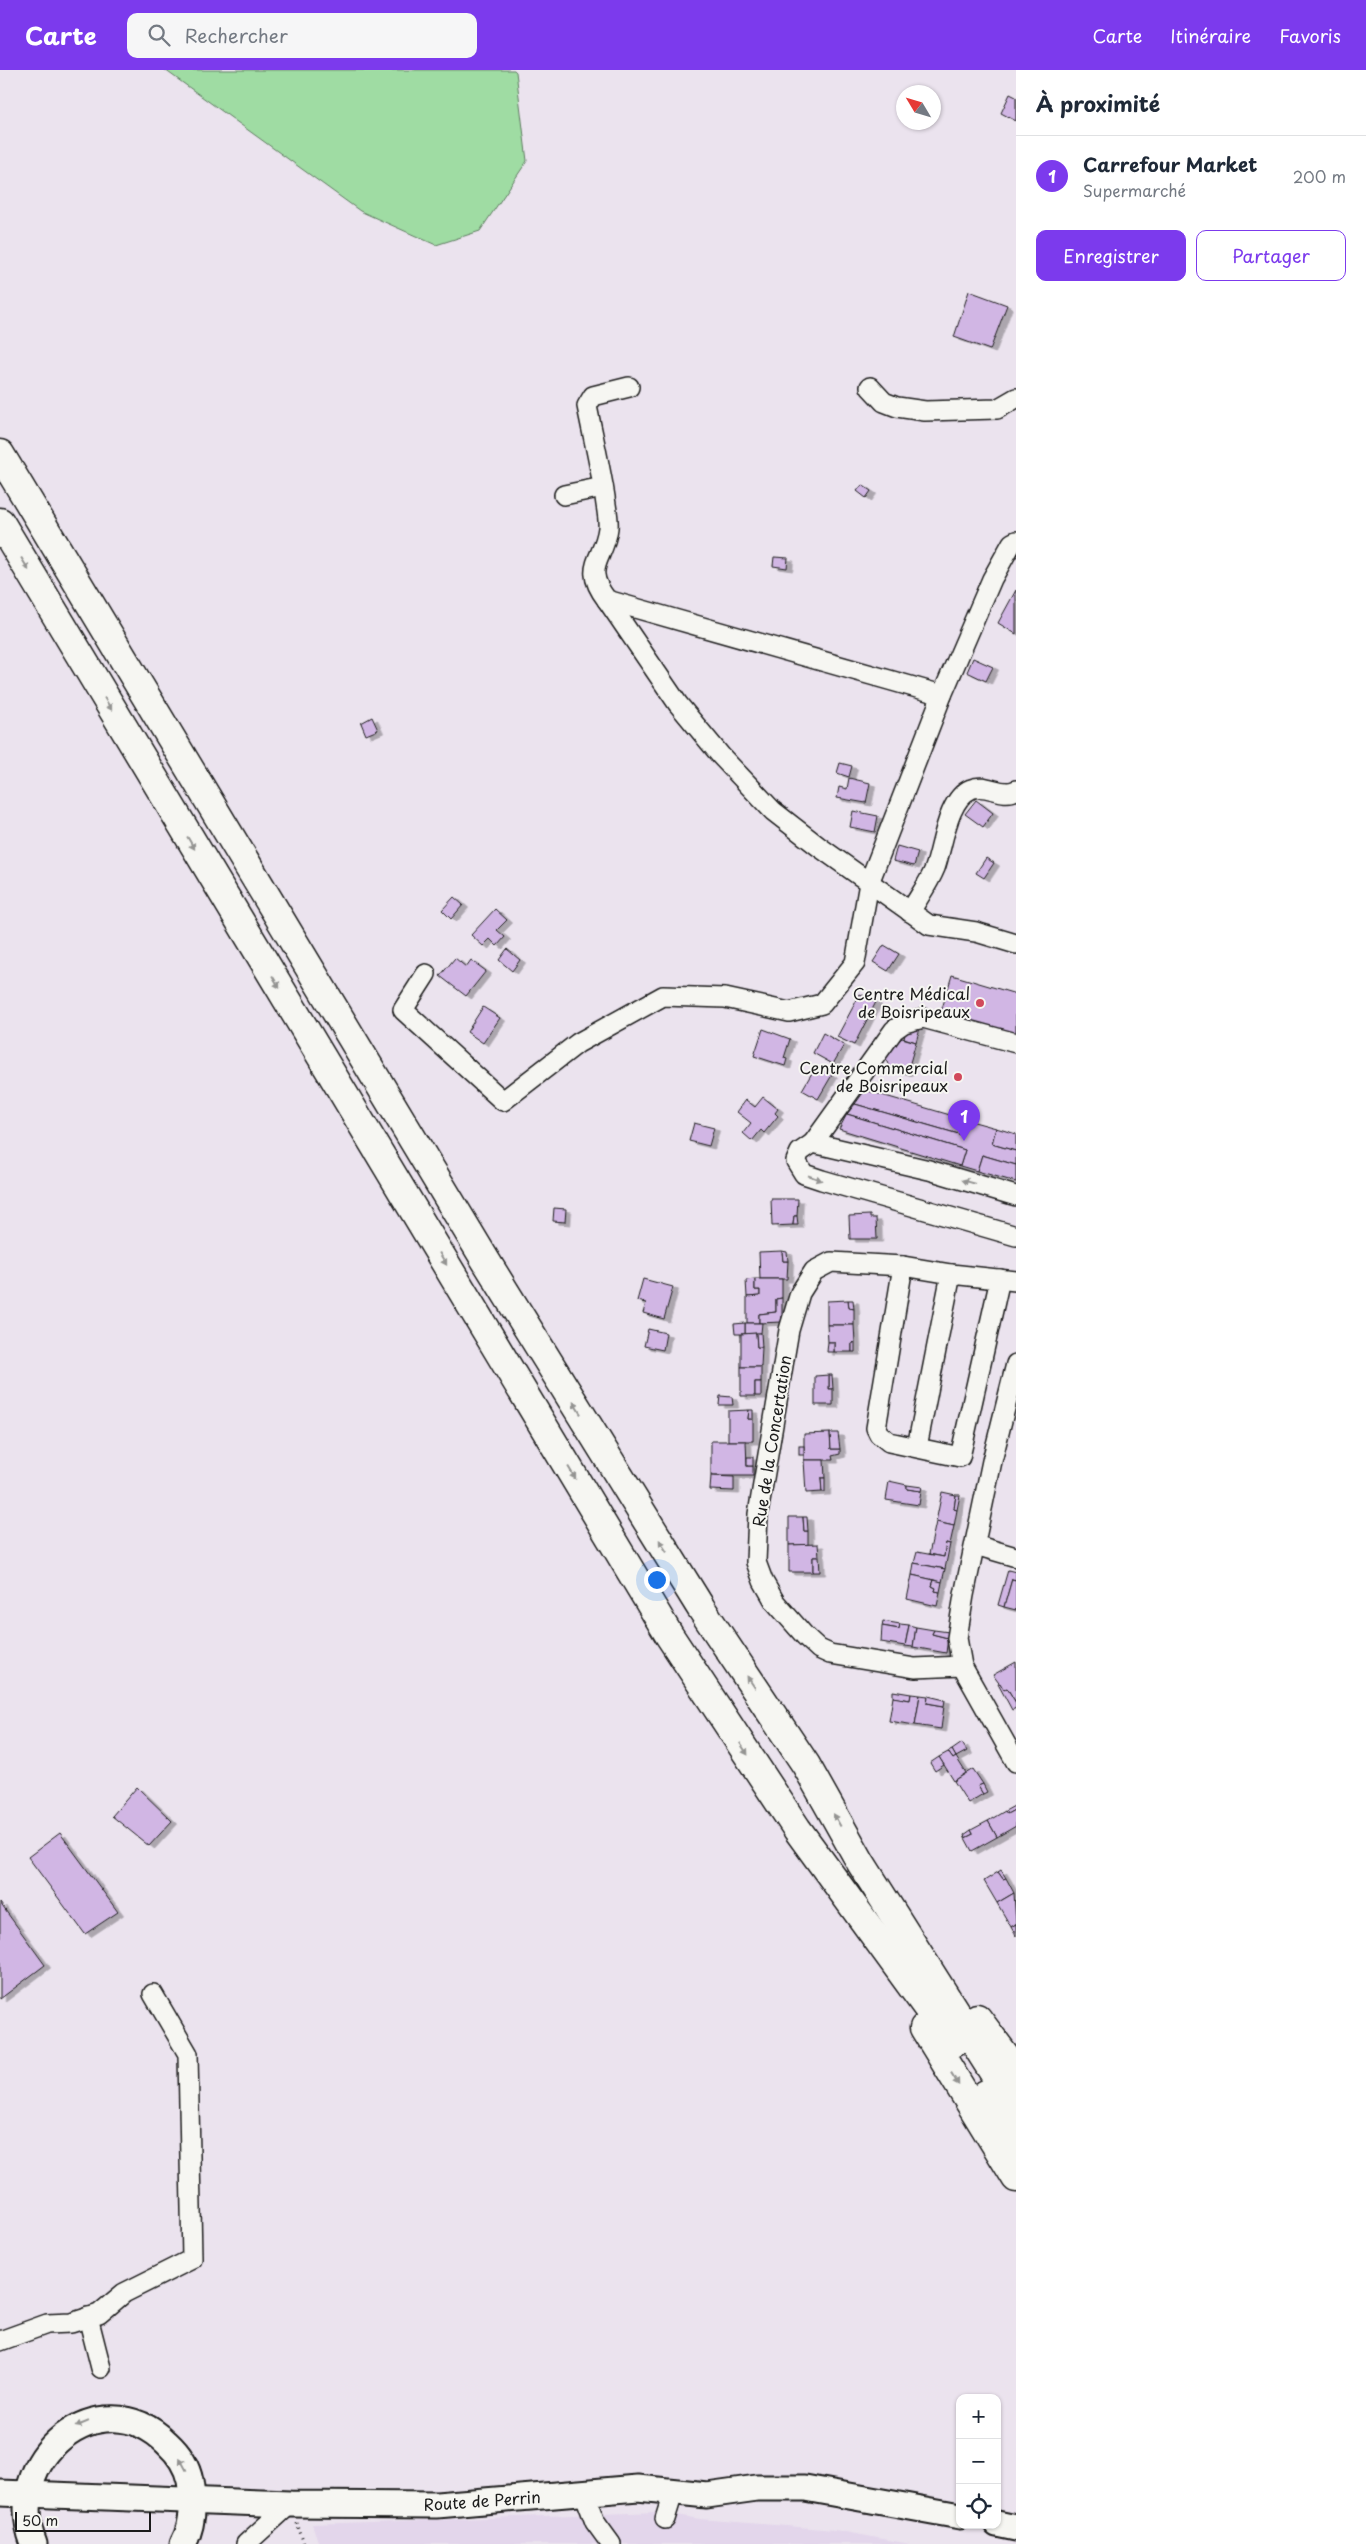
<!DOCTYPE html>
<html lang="fr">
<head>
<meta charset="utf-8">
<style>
  :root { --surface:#fff; --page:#f6f6f7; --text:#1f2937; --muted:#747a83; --line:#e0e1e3; --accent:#7c3aed }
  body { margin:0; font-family:"Playpen Sans",sans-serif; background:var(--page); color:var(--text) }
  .controls { position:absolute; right:15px; bottom:15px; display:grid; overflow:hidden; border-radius:10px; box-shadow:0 1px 4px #0004 }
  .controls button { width:45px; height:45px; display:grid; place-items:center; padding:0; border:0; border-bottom:1px solid var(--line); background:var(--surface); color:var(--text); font:25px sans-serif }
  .compass { position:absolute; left:896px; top:15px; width:45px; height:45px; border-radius:50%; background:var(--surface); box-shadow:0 1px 4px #0004; rotate:308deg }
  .scale { position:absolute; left:15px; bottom:12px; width:136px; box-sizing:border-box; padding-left:5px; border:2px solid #1c1c1c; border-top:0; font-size:14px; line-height:18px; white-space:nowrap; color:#1c1c1c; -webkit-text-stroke:4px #f6f6f2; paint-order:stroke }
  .you { position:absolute; left:656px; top:1509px; width:18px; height:18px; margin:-12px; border:4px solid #fff; border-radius:50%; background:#1a73e8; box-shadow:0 0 0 8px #1a73e833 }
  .badge { display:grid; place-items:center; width:32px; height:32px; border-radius:50%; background:var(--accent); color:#fff; font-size:16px; font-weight:700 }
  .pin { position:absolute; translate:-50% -41px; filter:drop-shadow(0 1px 2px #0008) }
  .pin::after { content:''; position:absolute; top:26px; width:18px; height:15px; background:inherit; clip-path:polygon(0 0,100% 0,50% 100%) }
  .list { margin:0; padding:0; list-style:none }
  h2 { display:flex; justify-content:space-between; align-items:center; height:65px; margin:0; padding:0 20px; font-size:21px }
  h2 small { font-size:16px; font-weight:400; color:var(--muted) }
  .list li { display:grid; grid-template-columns:32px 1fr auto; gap:15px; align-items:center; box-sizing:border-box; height:80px; padding:0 20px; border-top:1px solid var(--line) }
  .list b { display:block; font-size:19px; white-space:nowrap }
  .list p { margin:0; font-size:16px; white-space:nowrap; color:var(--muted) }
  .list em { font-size:16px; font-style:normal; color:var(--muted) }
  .actions { display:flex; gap:10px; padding:15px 20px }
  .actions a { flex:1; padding:11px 0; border:1px solid var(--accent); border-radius:10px; text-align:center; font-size:18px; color:var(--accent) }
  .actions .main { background:var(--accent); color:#fff }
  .icon { flex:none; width:28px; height:28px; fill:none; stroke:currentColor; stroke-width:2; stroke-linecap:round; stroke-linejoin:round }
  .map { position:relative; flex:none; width:1016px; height:2474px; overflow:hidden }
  header { display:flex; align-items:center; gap:30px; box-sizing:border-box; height:70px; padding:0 25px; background:var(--accent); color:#fff }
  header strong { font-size:24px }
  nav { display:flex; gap:28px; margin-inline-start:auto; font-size:18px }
  .search { width:350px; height:45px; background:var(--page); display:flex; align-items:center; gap:12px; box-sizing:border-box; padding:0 18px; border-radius:10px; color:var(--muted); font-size:19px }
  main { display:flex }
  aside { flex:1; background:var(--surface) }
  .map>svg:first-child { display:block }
</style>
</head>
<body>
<header>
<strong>Carte</strong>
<div class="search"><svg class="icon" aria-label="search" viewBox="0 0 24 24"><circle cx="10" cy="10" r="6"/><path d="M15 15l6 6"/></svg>Rechercher</div>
<nav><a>Carte</a><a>Itinéraire</a><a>Favoris</a></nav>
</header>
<main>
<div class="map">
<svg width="1016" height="2474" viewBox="0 0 1016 2474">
  <defs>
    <filter id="shadow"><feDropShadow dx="5.5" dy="3" stdDeviation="0" flood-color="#0004"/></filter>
  </defs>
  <rect width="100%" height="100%" fill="#ebe3ee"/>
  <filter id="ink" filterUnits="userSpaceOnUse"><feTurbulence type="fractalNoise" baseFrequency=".02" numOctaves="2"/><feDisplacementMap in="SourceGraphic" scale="10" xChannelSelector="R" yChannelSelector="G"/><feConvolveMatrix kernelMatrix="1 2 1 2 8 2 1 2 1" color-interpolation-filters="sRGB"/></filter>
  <g filter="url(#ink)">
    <path fill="#e3d6eb" d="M658 2442 700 2449 835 2460 910 2474H319L312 2454Z"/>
    <path fill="#9fdca3" stroke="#5e7c60" d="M165 0H514L516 2 527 91 480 161 436 175 360 141Z"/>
    <g fill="#d1b6e4" stroke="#1c1c1c" filter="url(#shadow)">
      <path d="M1010 24 1016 27V51L1001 43Z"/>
      <path d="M969 221 1007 235 990 280 954 267Z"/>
      <path d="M862 415 871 421 866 428 857 421Z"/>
      <path d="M774 487 788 488 787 498 773 496Z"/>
      <path d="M1016 520V564L998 553Z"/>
      <path d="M973 588 993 597 986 611 967 602Z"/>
      <path d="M372 647 378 660 366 665 361 653Z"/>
      <path d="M840 693 852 696 849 707 837 703Z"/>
      <path d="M849 708 870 713 866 733 837 728 839 717 847 719Z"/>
      <path d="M976 730 993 743 983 757 965 744Z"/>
      <path d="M853 741 878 746 875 762 850 757Z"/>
      <path d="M897 776 918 782 914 796 893 791Z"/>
      <path d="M986 788 994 793 984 808 976 803Z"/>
      <path d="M454 827 463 835 451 849 442 840Z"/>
      <path d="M495 839 507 850 497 860 505 867 497 876 490 869 483 876 471 865Z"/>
      <path d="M884 875 899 884 888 901 873 892Z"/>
      <path d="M507 879 520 890 512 901 499 890Z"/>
      <path d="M455 888 466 897 471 890 486 901 466 926 440 906Z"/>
      <path d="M952 905 1016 924V964L941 942Z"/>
      <path d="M860 924 876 932 854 975 837 967Z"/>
      <path d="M483 937 500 948 483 973 467 962Z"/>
      <path d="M908 954 920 958 916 972 904 968Z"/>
      <path d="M763 959 790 969 784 988 787 989 785 996 754 986Z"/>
      <path d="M823 963 844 975 833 994 813 983Z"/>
      <path d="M902 968 916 972 907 1003 890 998 883 984Z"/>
      <path d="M816 996 832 1005 818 1029 802 1020Z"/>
      <path d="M865 1020 967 1050 962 1065 855 1034Z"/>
      <path d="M763 1027 778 1039 775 1043 778 1046 764 1063 761 1060 752 1071 743 1063 751 1053 737 1042 746 1030 755 1037Z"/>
      <path d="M855 1034 962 1065 967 1050 996 1058 992 1074 1016 1081V1095L982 1085 977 1101 960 1096 965 1080 847 1044Z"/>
      <path d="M847 1044 965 1080 960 1096 839 1059Z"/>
      <path d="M694 1053 714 1058 709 1076 689 1071Z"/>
      <path d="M996 1058 1016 1064V1081L992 1074Z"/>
      <path d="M982 1085 1016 1095V1112L977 1101Z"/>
      <path d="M771 1129H798L797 1146H794L793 1155 772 1156Z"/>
      <path d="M554 1138 566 1139 565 1152 553 1151Z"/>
      <path d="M870 1145V1148H876L877 1169H850L849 1146Z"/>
      <path d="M794 1146H797L798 1155H793Z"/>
      <path d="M782 1181 783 1191H788L787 1209H760L759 1182Z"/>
      <path d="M782 1181 787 1182 788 1191H783Z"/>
      <path d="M643 1209 673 1217 664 1249 643 1243 646 1233 637 1231Z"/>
      <path d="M755 1209V1220H760V1226L747 1227 746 1210Z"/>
      <path d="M755 1209H782V1228L776 1229V1242L759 1244V1253H747V1227L760 1226V1220H755Z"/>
      <path d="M782 1228V1252L759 1253V1244L776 1242V1229Z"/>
      <path d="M848 1230H853L854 1239 849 1238Z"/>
      <path d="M848 1230 849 1238 854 1239V1255H827V1231Z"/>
      <path d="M745 1253H762L761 1263 745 1264Z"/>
      <path d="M745 1253V1264H735L734 1254Z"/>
      <path d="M827 1255H854L855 1272 852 1273V1282H834V1272H828Z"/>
      <path d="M648 1259 666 1263 663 1280 644 1276Z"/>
      <path d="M756 1263 757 1277H762L761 1297H741V1264Z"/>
      <path d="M756 1263H761L762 1277H757Z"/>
      <path d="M828 1272H834V1282H827Z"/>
      <path d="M855 1272V1282H852V1273Z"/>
      <path d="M741 1297H761V1312H755V1326H741Z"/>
      <path d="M829 1305H832L833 1319H829Z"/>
      <path d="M829 1305V1319H833V1335H815V1306Z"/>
      <rect x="755" y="1312" width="6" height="14"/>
      <path d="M720 1326 732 1327 733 1335H719Z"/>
      <path d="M749 1340 748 1349H753V1371H728V1341Z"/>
      <path d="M749 1340H753V1349H748Z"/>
      <path d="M830 1363 831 1379H840V1384L832 1386 833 1390H804V1364Z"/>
      <path d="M830 1363H838L840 1379H831Z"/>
      <path d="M711 1371H746L747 1396H753V1406H711Z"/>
      <rect x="799" y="1376" width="5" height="9"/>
      <rect x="747" y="1387" width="6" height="9"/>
      <path d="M804 1390H824L825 1408H821L822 1422 806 1423Z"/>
      <path d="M711 1406 734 1407V1421L710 1420Z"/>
      <path d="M821 1408H825V1422H822Z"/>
      <path d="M889 1411 907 1415V1419L921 1421 919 1435 886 1430Z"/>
      <path d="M907 1415 922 1417 921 1421 907 1419Z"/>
      <path d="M942 1422 956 1425 954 1439 957 1440 954 1456 936 1452Z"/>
      <path d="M956 1425H960L957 1440 954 1439Z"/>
      <path d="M789 1447H803L804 1461H808V1475H789Z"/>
      <path d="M803 1447H807L808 1461H804Z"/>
      <path d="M936 1452 954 1456 950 1474 946 1473 944 1487 929 1484Z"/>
      <path d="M946 1473 950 1474 945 1499 914 1493 917 1482 944 1487Z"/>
      <path d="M818 1474 819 1487H813V1502H789V1475Z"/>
      <path d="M813 1487H819L820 1502H813Z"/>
      <path d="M914 1493 945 1499 942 1512 912 1505Z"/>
      <path d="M1008 1500 1016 1502V1510L1012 1509 1004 1537 998 1535Z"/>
      <path d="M912 1505 934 1510 932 1516 936 1518 935 1521 940 1522 937 1536 907 1529Z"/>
      <path d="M1012 1509 1016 1510V1540L1004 1537Z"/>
      <path d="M934 1510 942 1512 940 1522 935 1521 936 1518 932 1516Z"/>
      <path d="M883 1551 900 1554 899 1559 882 1556Z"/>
      <path d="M900 1554 909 1555 905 1576 881 1572 882 1556 899 1559Z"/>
      <path d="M909 1555 916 1557 913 1577 905 1576Z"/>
      <path d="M916 1557 934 1560 932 1564 948 1568 946 1583 913 1577Z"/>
      <path d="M934 1560 949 1562 948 1568 932 1564Z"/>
      <path d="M1016 1592V1633L1007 1618 1004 1620 993 1605Z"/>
      <path d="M1000 1613 1004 1620 1007 1618 1016 1633V1638L1012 1640 998 1614Z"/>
      <path d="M893 1621 911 1624 910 1630 893 1627Z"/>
      <path d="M911 1624 920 1625 915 1655 889 1651 893 1627 910 1630Z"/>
      <path d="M920 1625 928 1626 927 1633 944 1636 941 1659 915 1655Z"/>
      <path d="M928 1626 945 1630 944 1636 927 1633Z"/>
      <path d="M962 1673 967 1681 956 1687 952 1680Z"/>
      <path d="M952 1680 956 1687 953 1689 948 1682Z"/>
      <path d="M948 1682 953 1689 956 1687 966 1703 954 1711 939 1687Z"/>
      <path d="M939 1687 944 1695 935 1701 930 1693Z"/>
      <path d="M973 1699 983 1714 978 1716 983 1724 968 1733 954 1711Z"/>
      <path d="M983 1714 987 1722 983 1724 978 1716Z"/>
      <path d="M137 1717 172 1751 149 1776 112 1746Z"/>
      <path d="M1016 1735V1739L1007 1744 1005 1741Z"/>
      <path d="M1016 1739V1756L997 1767 988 1751 1005 1741 1007 1744Z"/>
      <path d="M988 1751 997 1767 972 1781 965 1768 973 1764 971 1760Z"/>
      <path d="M971 1760 973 1764 965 1768 964 1765Z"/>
      <path d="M60 1763 118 1842 85 1864 28 1787Z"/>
      <path d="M1001 1800 1006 1808 1003 1809 998 1802Z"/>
      <path d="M998 1802 1003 1809 1006 1808 1014 1823 997 1833 984 1811Z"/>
      <path d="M1014 1823 1016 1854 1011 1857 997 1833Z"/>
      <path d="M0 1833 45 1895 0 1929Z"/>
      <path d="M1016 1854V1866L1011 1857Z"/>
    </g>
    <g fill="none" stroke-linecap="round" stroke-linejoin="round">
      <g stroke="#1c1c1c" stroke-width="22">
        <g id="minor">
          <path d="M629 317 593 326 587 336C593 366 600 396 605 427 606 437 609 448 608 458 604 491 581 496 607 530L942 625"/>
          <path d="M870 317 884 332 897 337 925 341 997 339 1016 328"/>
          <path d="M564 425 603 417"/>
          <path d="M607 530 678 634 721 686 773 741 818 776 929 855 976 862 1016 874"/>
          <path d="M910 842C918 828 929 813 935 798 943 776 947 729 971 719 986 712 1002 728 1016 720"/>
          <path d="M426 904 403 940 503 1031 578 973 663 926 725 928 789 942 822 934 855 893 869 813 942 625 992 509 1012 473 1016 471"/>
          <path d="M813 1073 894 960 904 953 923 948 1016 973"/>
          <path d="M1016 1126 929 1100 813 1073 800 1082 796 1091 804 1104 822 1110 1016 1166"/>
          <path d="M903 1196 876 1358 879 1364 889 1372 960 1387 1000 1209"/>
          <path d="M1016 1294 992 1391 964 1525 957 1568 962 1596 1016 1692"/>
          <path d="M917 1377 951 1204"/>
          <path d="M975 1475 1016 1487"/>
          <path d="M962 1596 915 1598 830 1584 819 1579 805 1566 775 1532 763 1511 756 1492 758 1444 789 1260 800 1223 814 1201 831 1192 903 1196 951 1204 1016 1211"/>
          <path d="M88 2247 101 2298"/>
          <path d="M0 2271 47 2254 71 2253 99 2244 124 2223 192 2189 188 1984 153 1924"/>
          <path d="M584 2423 595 2452 611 2474"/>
          <path d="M665 2449 674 2420"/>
          <path d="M246 2474 290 2434"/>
        </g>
      </g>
      <g stroke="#1c1c1c" stroke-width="29">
        <g id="major">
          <path d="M0 2423 290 2434 437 2435 638 2418 707 2425 757 2418H805L960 2446"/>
          <path d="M997 2454 1016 2458"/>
          <path d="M34 2474C0 2390 100 2306 167 2373 178 2383 187 2396 190 2411 194 2433 194 2454 183 2474"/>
        </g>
      </g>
      <g stroke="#1c1c1c" stroke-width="31">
        <g id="highway">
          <path d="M0 384 486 1191 701 1538 806 1695 861 1793 1016 2038"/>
          <path d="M0 452 669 1565 797 1759 953 1973"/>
          <path d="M977 1948 1016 2000"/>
          <path d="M924 1958 1016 2108"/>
          <path d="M986 2024 1016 2070"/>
        </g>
      </g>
      <path stroke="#1c1c1c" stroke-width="3" stroke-dasharray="1 4" stroke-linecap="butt" d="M297 2453 304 2474"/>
      <use href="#minor" stroke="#f6f6f2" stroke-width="19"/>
      <use href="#major" stroke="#f6f6f2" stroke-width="25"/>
      <use href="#highway" stroke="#f6f6f2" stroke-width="28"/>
    </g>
    <defs><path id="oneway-solid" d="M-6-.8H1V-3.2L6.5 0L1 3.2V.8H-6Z" transform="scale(1.25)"/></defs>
    <g fill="#949492">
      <use href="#oneway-solid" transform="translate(25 494) rotate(59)"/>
      <use href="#oneway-solid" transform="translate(108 634) rotate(59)"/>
      <use href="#oneway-solid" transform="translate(191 773) rotate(59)"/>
      <use href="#oneway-solid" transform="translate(276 912) rotate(59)"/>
      <use href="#oneway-solid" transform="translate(815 1108) rotate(20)"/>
      <use href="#oneway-solid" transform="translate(969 1112) rotate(-164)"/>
      <use href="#oneway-solid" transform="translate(443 1189) rotate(59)"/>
      <use href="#oneway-solid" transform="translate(577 1338) rotate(-122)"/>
      <use href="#oneway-solid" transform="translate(572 1403) rotate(59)"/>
      <use href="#oneway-solid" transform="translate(663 1476) rotate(-122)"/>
      <use href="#oneway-solid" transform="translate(751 1612) rotate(-124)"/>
      <use href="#oneway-solid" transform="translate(744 1679) rotate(57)"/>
      <use href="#oneway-solid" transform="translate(837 1750) rotate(-119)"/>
      <use href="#oneway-solid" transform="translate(955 2009) rotate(58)"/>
      <use href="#oneway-solid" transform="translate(82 2354) rotate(158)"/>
      <use href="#oneway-solid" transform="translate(183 2394) rotate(-118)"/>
    </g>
  </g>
  <g fill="#d1495b" stroke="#f6f6f2" stroke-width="2">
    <circle cx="980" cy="933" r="5"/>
    <circle cx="958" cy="1007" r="5"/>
  </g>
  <g text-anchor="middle" stroke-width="4" stroke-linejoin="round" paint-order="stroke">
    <g font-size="16" fill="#1c1c1c" stroke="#f6f6f2" text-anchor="end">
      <text x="970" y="930">Centre Médical<tspan x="970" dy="18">de Boisripeaux</tspan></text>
      <text x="948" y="1004">Centre Commercial<tspan x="948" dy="18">de Boisripeaux</tspan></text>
    </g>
    <g font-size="16" fill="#1c1c1c" stroke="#f6f6f2">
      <text transform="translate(772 1371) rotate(-81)" y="6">Rue de la Concertation</text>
      <text transform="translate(482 2431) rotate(-4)" y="6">Route de Perrin</text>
    </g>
  </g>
</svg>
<div class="controls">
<button>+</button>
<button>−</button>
<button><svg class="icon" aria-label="locate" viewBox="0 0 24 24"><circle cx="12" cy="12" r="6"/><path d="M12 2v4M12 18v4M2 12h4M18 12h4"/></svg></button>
</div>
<svg class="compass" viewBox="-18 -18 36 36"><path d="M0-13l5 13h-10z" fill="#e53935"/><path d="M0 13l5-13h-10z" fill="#747a83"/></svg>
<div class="scale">50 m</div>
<div class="you"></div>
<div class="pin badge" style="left:964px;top:1071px">1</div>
</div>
<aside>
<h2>À proximité<small></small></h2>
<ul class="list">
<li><span class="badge">1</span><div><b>Carrefour Market</b><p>Supermarché</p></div><em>200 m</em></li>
</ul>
<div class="actions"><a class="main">Enregistrer</a><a>Partager</a></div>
</aside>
</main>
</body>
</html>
